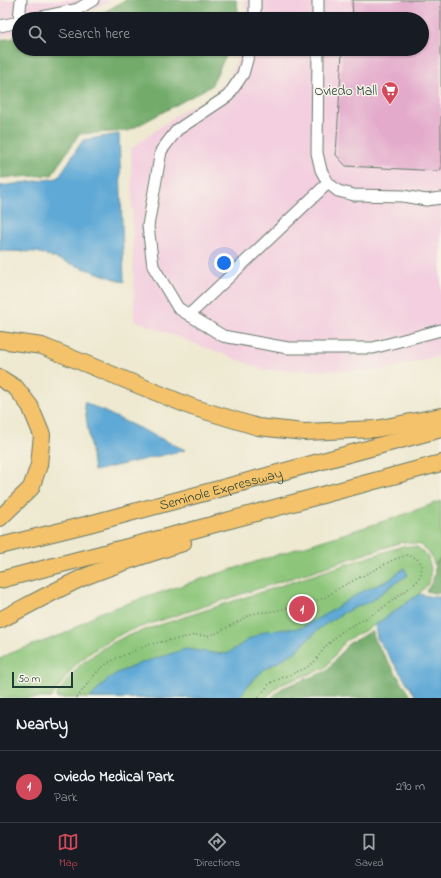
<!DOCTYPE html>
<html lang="en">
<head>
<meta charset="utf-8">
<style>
  :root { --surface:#171b24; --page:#242831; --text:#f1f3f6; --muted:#9ea1a6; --line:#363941; --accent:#d1495b }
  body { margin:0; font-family:"Indie Flower",sans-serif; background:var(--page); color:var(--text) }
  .scale { position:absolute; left:12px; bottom:10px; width:61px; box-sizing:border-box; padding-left:4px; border:2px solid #1f3d34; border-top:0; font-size:11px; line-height:14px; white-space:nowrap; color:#1f3d34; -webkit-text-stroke:3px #f7f3e8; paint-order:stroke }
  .you { position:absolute; left:224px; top:263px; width:14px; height:14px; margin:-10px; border:3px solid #fff; border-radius:50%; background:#1a73e8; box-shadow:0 0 0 6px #1a73e833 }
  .badge { display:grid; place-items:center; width:26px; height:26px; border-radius:50%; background:var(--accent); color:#fff; font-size:13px; font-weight:700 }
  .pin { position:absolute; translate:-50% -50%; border:2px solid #fff; box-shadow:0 1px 4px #0006 }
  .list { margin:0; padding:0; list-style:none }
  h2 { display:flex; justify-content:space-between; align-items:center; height:52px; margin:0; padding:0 16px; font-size:17px }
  h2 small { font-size:13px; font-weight:400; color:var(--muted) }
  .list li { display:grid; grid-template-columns:26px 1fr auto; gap:12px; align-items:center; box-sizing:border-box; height:72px; padding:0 16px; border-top:1px solid var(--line) }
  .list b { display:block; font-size:15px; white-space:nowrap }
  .list p { margin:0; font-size:13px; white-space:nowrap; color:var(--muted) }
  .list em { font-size:13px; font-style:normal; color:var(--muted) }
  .icon { flex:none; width:22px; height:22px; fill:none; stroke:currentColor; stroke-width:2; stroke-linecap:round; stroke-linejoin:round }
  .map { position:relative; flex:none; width:441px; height:698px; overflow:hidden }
  .search { position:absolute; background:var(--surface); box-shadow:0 1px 3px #0004; left:12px; right:12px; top:12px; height:44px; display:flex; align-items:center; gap:10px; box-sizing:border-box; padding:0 14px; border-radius:22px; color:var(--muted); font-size:15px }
  .sheet { height:124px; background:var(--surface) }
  nav { display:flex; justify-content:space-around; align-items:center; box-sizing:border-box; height:56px; border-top:1px solid var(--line); background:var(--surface); font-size:11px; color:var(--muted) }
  nav a { display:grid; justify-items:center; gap:2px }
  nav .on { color:var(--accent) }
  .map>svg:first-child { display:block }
</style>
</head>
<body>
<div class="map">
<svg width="441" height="698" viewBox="0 0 441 698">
  <rect width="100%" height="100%" fill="#f7f3e8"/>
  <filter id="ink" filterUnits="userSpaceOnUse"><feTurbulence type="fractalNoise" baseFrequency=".025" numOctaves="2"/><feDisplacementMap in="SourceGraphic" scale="8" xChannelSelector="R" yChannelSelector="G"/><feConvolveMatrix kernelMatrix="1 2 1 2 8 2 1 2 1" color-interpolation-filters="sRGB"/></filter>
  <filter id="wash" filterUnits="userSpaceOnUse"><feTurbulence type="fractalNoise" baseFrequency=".012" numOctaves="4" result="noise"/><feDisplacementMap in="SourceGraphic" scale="16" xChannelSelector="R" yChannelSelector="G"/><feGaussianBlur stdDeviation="0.9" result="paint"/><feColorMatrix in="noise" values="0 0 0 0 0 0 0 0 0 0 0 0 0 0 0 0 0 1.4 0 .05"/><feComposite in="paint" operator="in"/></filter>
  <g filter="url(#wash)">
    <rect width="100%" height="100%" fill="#eee9d0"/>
    <g fill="#f3cfdf">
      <path d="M0 0H111L86 13 69 19H19V32L0 37Z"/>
      <path d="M244 0H441V355L381 371 264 370 134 320 131 149 183 110 202 101 212 94 221 87 228 79 231 74 237 61 241 49H422V19H246Z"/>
    </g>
    <g fill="#8dc67a" stroke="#568257">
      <path d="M441 501V558L434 564 430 553 419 544 402 542 125 632 101 645 77 663 54 693 51 698H0V659L13 652 64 634 99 613 192 582 397 517Z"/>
      <path d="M403 546 417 547 427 555 431 569 428 584 419 594 375 625 345 641 325 668 280 685 266 698H56L57 694 80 665 103 648 126 636Z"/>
    </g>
    <g fill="#72ab6a" stroke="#48744f">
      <path d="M126 0H236L240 19H91Z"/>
      <path d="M19 37V49H229L211 86 128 131 79 134 52 175 0 178V40Z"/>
      <path d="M441 558V593H434L426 591C432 584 437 573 434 564Z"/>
      <path d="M372 631 374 640 412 698H271L282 688 327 671 348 644Z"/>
    </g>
    <g fill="#5ea9d6" stroke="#3e7385">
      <path d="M119 134 124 282 37 252 0 251V186L58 178 83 140Z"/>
      <path d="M84 402 185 450 94 471Z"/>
      <path d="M404 568 408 575 394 584 371 601 345 612 321 627 295 652 265 669 252 681 238 698H91L92 696 104 683 115 674 141 663 186 649 214 653 227 654 249 639 265 631 301 628 331 611 351 598 363 591 389 580Z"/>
      <path d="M419 594 433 597H441V698H417L377 638 375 625Z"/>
    </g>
    <g id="blocks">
      <path fill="#e4aacc" d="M352 0H441V169L439 171 346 166 336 155 342 53 366 54 362 49H422V19H353Z"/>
    </g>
  </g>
  <g filter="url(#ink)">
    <use href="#blocks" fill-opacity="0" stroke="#67796b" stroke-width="1"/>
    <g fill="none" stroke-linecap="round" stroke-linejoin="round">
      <g stroke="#67796b" stroke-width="13">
        <g id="minor">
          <path d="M255 0V19"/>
          <path d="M19 19 21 0"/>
          <path d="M32 19 78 9 93 0"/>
          <path d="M318 19V0"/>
          <path d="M0 26 19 22"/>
          <path d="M250 49 243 74 228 96 177 130 161 151 148 226 153 266 178 308 223 336 288 348H373L441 330"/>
          <path d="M318 49 317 153 321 170 328 183 338 191 354 195 403 196 426 200 441 198"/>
          <path d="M189 315 328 183"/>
        </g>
      </g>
      <g stroke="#67796b" stroke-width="18">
        <g id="highway">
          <path d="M0 340 42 346 192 407 258 427 304 432 376 429 441 416"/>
          <path d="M0 378 16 388 30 406 42 435 39 465 31 488 0 518"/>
          <path id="s1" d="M0 546 89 524 441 429"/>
          <path d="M0 580 193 530 441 463"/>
          <path d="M0 620C27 606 54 591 82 578 115 564 149 554 183 543"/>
        </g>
      </g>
      <path stroke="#67796b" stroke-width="1.5" stroke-dasharray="1 3" stroke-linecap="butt" d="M77 698 87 684 98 671 105 665 117 658 151 644 196 635 207 636 217 633 250 615 256 613 274 611 305 604 324 598 339 588 378 568 393 560 407 555 416 558 420 562 422 566 421 574 417 582 377 612 361 621 349 627 340 633 326 646 314 662 306 668 270 683 258 698"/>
      <use href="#minor" stroke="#fff" stroke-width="11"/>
      <use href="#highway" stroke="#f4c26a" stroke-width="16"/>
    </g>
  </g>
  <defs>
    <g id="supermarket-pin" transform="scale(0.9)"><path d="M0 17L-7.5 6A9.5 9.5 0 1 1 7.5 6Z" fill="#d1495b" stroke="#f7f3e8"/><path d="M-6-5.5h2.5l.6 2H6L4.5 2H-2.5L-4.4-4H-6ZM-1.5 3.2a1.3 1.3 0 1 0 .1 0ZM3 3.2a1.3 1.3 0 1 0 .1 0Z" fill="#fff"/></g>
  </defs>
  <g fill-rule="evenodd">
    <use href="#supermarket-pin" x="390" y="90"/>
  </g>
  <g text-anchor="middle" stroke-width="3" stroke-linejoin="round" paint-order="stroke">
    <g font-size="14" fill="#1f3d34" stroke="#f7f3e8" text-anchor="end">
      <text x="377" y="95">Oviedo Mall</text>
    </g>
    <g font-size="14" fill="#1f3d34" stroke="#f7f3e8">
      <text dy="5" stroke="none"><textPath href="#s1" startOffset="228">Seminole Expressway</textPath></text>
    </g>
  </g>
</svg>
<div class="scale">50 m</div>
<div class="you"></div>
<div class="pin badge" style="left:302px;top:609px">1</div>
<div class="search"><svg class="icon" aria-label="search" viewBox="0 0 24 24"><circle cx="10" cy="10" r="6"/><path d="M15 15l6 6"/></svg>Search here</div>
</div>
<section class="sheet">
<h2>Nearby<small></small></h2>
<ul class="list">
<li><span class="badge">1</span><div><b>Oviedo Medical Park</b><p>Park</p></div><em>290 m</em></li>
</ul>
</section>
<nav>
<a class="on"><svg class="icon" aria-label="map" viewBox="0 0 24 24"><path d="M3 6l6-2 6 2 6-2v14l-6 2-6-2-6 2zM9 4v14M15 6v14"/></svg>Map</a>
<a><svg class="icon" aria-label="directions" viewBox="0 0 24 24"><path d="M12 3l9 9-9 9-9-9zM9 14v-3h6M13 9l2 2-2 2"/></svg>Directions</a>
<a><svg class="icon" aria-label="saved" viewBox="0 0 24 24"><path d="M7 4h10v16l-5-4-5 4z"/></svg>Saved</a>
</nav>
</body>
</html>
